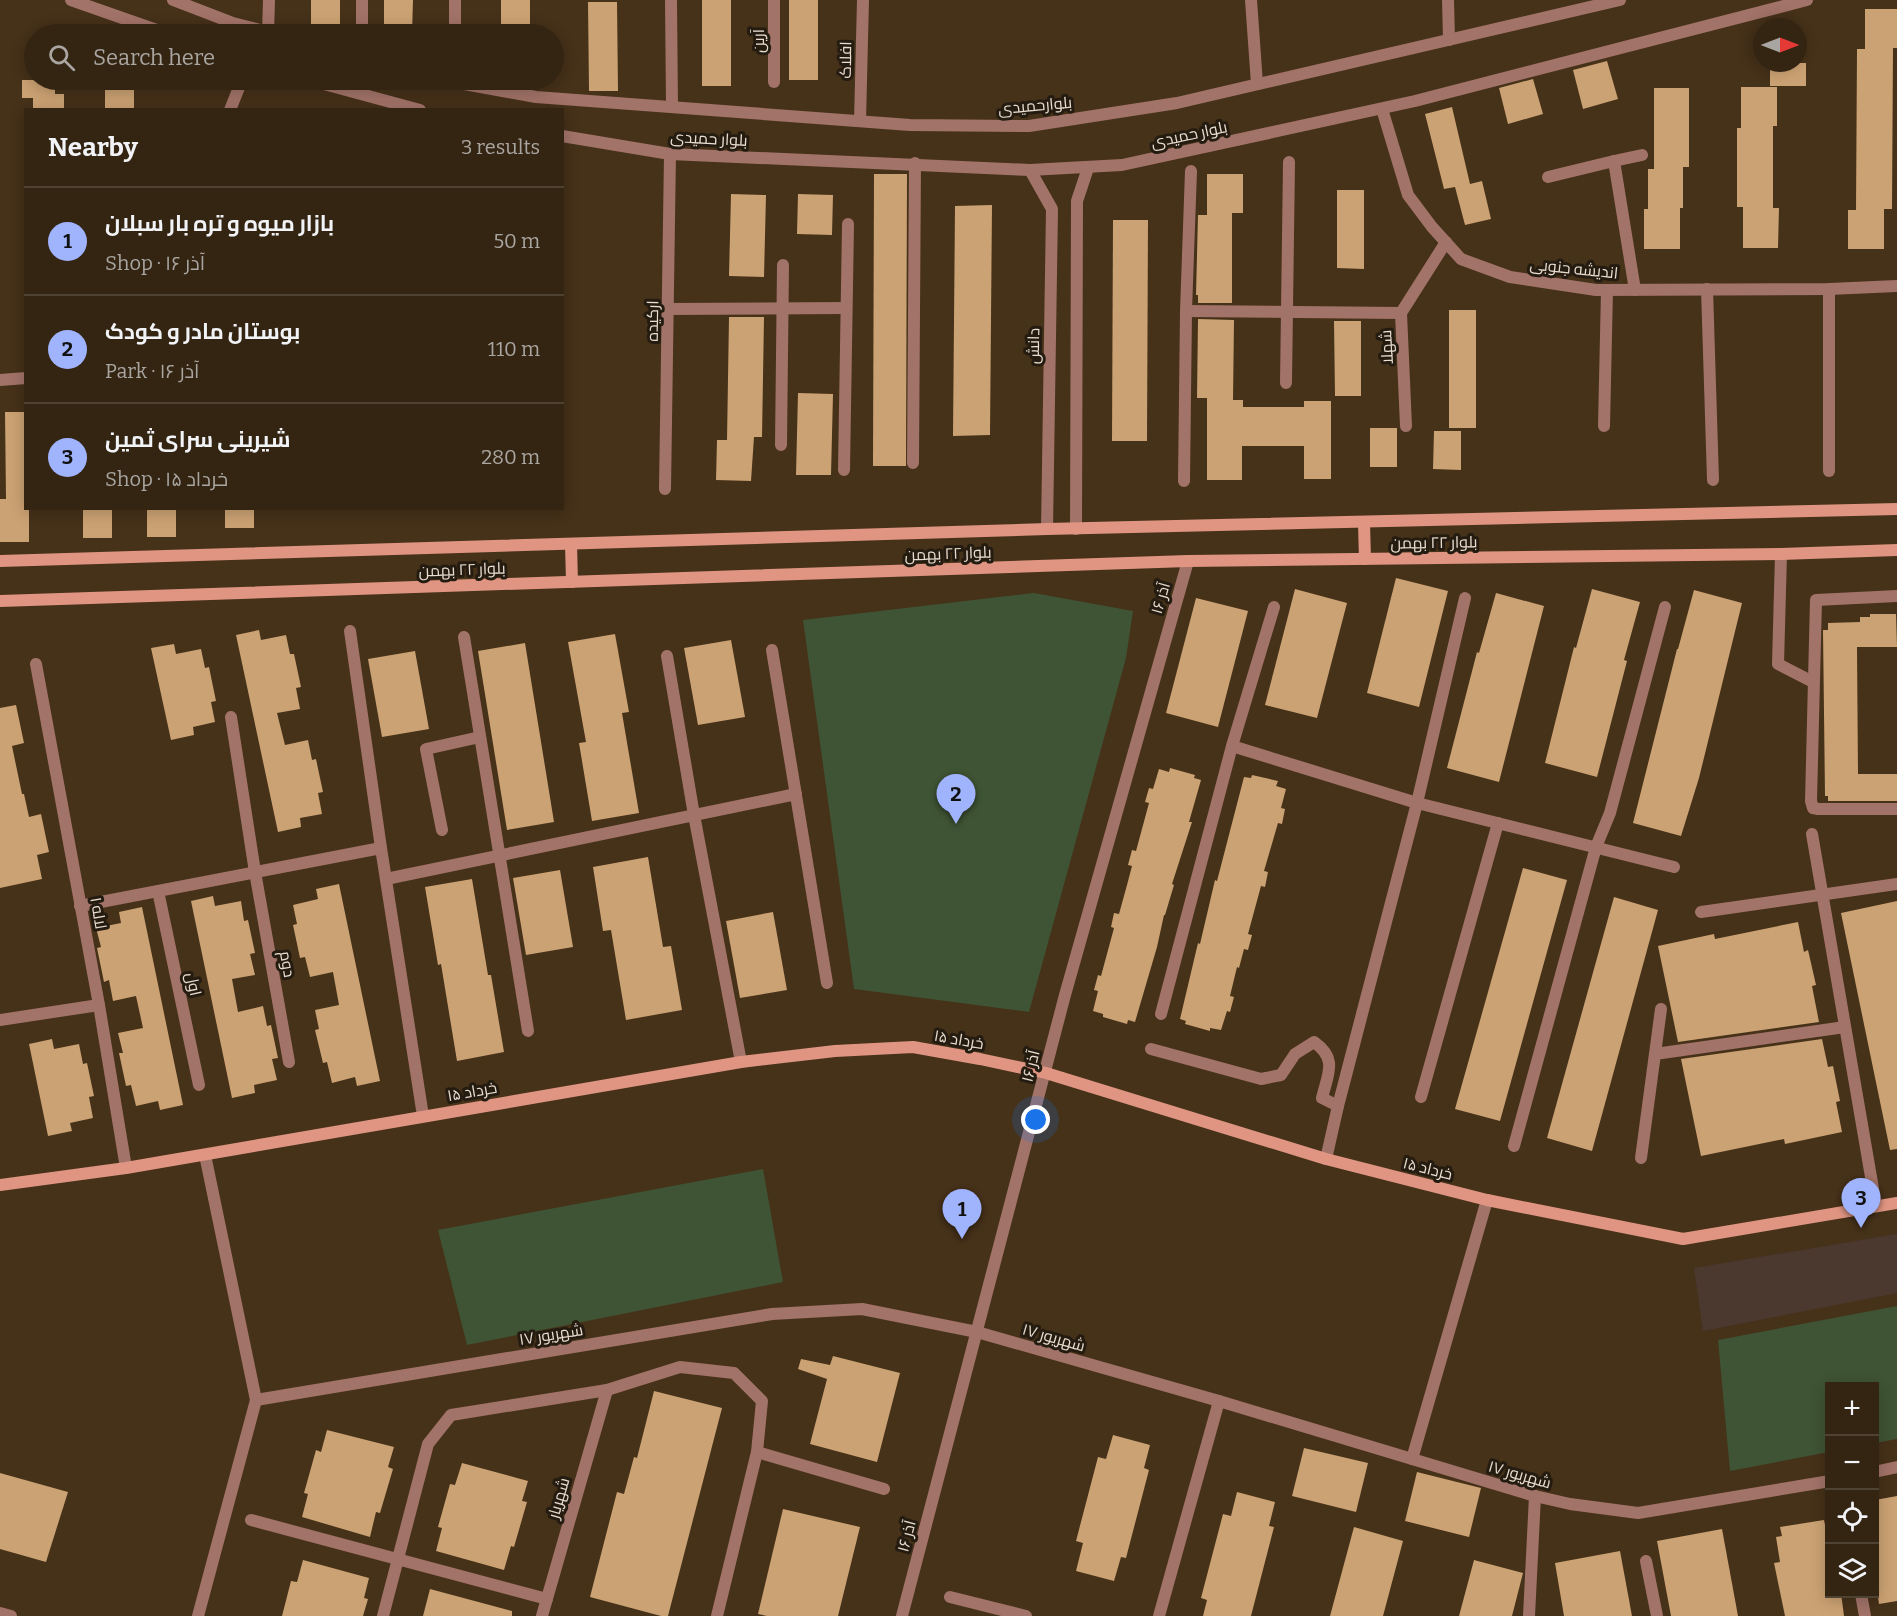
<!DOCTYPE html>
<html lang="en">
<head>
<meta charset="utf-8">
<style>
  :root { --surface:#342513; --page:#3f3121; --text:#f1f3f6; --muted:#a9a5a0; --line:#4e4233; --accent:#a0b3fd }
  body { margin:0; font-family:Bitter,Cairo,serif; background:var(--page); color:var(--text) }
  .controls { position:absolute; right:18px; bottom:18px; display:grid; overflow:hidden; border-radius:0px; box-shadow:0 3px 15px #0003 }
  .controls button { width:54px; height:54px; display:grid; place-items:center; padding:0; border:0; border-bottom:2px solid var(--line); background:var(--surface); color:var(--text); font:30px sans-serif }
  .compass { position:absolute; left:1753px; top:18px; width:54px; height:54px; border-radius:50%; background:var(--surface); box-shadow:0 3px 15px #0003; rotate:90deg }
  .you { position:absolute; left:1036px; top:1120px; width:21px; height:21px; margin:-15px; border:4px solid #fff; border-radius:50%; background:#1a73e8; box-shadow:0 0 0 9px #1a73e833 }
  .badge { display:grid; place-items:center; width:39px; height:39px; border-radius:50%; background:var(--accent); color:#111; font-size:20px; font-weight:700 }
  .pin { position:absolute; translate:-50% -50px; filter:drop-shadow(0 2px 3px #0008) }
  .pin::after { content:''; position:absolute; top:32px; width:21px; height:18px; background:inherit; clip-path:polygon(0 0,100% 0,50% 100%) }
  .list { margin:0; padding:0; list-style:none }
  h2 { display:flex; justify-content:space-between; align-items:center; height:78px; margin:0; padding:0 24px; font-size:26px }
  h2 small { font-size:20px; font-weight:400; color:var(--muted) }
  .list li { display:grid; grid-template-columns:39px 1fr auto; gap:18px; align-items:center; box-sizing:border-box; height:108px; padding:0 24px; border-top:2px solid var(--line) }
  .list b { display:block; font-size:22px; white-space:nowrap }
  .list p { margin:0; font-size:20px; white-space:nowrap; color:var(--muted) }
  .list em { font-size:20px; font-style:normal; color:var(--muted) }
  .icon { flex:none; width:33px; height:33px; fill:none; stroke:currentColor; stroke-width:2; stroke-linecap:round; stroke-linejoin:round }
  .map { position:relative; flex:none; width:1897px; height:1616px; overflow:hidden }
  .search { position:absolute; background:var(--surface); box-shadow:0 3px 15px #0003; left:24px; top:24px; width:540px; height:66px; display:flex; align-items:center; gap:15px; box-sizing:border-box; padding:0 21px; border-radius:33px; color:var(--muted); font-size:22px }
  .panel { position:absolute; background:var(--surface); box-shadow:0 3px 15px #0003; left:24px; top:108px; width:540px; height:402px; border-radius:0px }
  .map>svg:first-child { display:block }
</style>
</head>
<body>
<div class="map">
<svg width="1897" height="1616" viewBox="0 0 1897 1616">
  <rect width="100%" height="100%" fill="#463119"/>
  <path fill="#4b3930" d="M1897 1234V1293L1703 1331 1694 1268Z"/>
  <g fill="#3f5434">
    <path d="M1034 593 1133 611 1126 658 1029 1012 854 989 803 620Z"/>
    <path d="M763 1169 783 1282 467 1345 438 1230Z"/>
    <path d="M1897 1306V1439L1875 1443 1874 1386H1830L1829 1452 1730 1471 1718 1340Z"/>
  </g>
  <g fill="#cba273">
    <rect x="311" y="0" width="29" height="34"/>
    <path d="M384 0H413L412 34H384Z"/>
    <rect x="501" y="0" width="29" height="34"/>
    <rect x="702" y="0" width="29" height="86"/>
    <rect x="789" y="0" width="29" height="80"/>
    <path d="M588 2H617L618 91H589Z"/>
    <path d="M1865 9H1897V48H1893L1892 209H1884V249H1848V210H1856L1857 49H1865Z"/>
    <path d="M1607 61 1618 99 1583 109 1573 70Z"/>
    <rect x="1770" y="63" width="36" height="23"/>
    <path d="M1533 79 1543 114 1508 124 1499 88Z"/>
    <path d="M22 80H55V94H64V110H33V98H22Z"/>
    <rect x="105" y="80" width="29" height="30"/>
    <path d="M1741 87H1777V126H1773V208H1779L1778 248H1743V207H1737V128H1741Z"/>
    <path d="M1654 88H1689V167H1683V208H1680V249H1644V209H1648V169H1654Z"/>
    <path d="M1452 107 1470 184 1482 181 1491 219 1465 225 1455 187 1444 189 1425 114Z"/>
    <path d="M874 174H907L906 466H873Z"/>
    <path d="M1207 174H1243V213H1232V303H1198V295H1196L1198 215H1207Z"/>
    <path d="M1337 190H1364V269L1337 268Z"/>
    <path d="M731 194 766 195 764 277 729 276Z"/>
    <path d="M798 194 833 195 832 235 797 234Z"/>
    <path d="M992 205 990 435 953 436 955 206Z"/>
    <path d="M1113 220H1148L1147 441H1112Z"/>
    <rect x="1449" y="310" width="27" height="118"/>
    <path d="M729 317H764L762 437H754L751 481 716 480 717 440H727Z"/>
    <path d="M1198 319 1234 320 1233 400H1243V407H1304V401H1331V479H1304V446H1242V480H1207V398H1197Z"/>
    <path d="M1334 321H1361V396H1335Z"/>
    <path d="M798 393 833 394 831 475H796Z"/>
    <path d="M5 412H26V508H29V542H0V499H6Z"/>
    <rect x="1370" y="428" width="27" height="39"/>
    <path d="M1434 431H1461V470L1433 469Z"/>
    <rect x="83" y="508" width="29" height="30"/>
    <rect x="147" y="508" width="29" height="29"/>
    <rect x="225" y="508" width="29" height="20"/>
    <path d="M1396 578 1448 591 1419 707 1367 693Z"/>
    <path d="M1295 589 1347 603 1317 718 1265 705Z"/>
    <path d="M1592 589 1640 602 1624 660 1627 661 1597 777 1545 763 1574 647 1576 648Z"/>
    <path d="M1694 590 1742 603 1699 778 1681 836 1633 823 1677 649H1678Z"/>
    <path d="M1496 593 1544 606 1499 782 1447 768 1477 652 1479 653Z"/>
    <path d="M1196 598 1248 611 1218 727 1166 713Z"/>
    <path d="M1870 614H1896L1897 647H1857L1858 774H1897V801H1828V796H1825L1823 630H1828V623L1860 622V617H1870Z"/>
    <path d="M259 630 261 640 286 635 290 654H294L301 687 296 688 300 709 277 713 285 745 308 740 312 760 316 759 323 792 318 793 322 814 300 818 301 827 278 832 236 635Z"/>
    <path d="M615 634 629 712 622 713 639 813 592 821 579 743 586 742 568 642Z"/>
    <path d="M731 640 745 717 698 725 684 648Z"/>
    <path d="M525 643 554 822 507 830 478 651Z"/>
    <path d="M174 644 176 654 201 649 205 668 209 667 216 701 211 702 215 722 193 727 194 735 171 740 151 648Z"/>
    <path d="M415 651 429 729 382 737 368 659Z"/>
    <path d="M16 705 24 743 12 746 22 794H24L29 817 41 814 49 852 37 855 42 879 0 888V708Z"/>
    <path d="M1170 768 1195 775 1194 778 1201 780 1189 822H1192L1172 884 1174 885 1165 915H1164L1157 947 1135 1022 1128 1020 1127 1024 1103 1017V1014L1093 1011 1098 991 1094 990 1098 975 1101 976 1114 928 1111 927 1114 913 1119 914 1127 885 1132 866 1128 865 1132 850 1136 851 1149 803 1145 802 1149 788 1153 789 1159 769 1169 772Z"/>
    <path d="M1252 775 1278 781 1276 786 1286 789 1281 808 1285 809 1282 824 1278 823 1264 871 1268 872 1265 887 1261 886 1248 934 1252 935 1248 950 1244 949 1239 968 1237 967 1230 996 1234 997 1230 1012 1227 1011 1221 1030 1210 1028V1031L1185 1024 1186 1021 1180 1019 1198 943 1200 944 1215 880 1217 881 1244 777 1251 778Z"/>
    <path d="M648 857 663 947 671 946 682 1010 626 1020 611 930 603 931 593 867Z"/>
    <path d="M1523 868 1567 880 1500 1121 1455 1109Z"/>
    <path d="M560 870 573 947 526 955 513 878Z"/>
    <path d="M472 879 488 975H491L504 1052 457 1061 441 964 438 965 425 887Z"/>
    <path d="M339 884 380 1081 357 1086 355 1077 332 1083 327 1062 323 1063 315 1030 319 1029 315 1010 339 1005 333 972 310 977 305 957 300 958 293 925 297 924 293 905 318 899 316 889Z"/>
    <path d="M213 896 215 906 241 901 244 921 248 920 255 953 250 954 255 975 232 979 238 1012 263 1006 267 1026 271 1025 278 1058 272 1059 277 1080 254 1085 255 1093 232 1098 191 901Z"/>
    <path d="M1614 897 1658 910 1592 1151 1547 1138Z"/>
    <path d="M1897 901V1149L1890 1150 1841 913Z"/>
    <path d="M142 907 183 1105 160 1110 158 1101 136 1106 131 1085 126 1086 119 1053H123L118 1033 143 1028 136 996 113 1001 109 980 104 982 97 948 101 947 96 928 121 923 119 912Z"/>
    <path d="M773 912 787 990 740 998 726 921Z"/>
    <path d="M1798 922 1804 952 1808 950 1816 985 1812 986 1819 1022 1678 1042 1658 946 1714 934 1715 939Z"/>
    <path d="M52 1039 54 1049 79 1044 83 1064 87 1063 94 1096 89 1097 93 1118 70 1123 72 1131 48 1136 29 1044Z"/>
    <path d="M1822 1039 1828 1067 1833 1066 1840 1101 1836 1102 1842 1132 1785 1144 1784 1139 1701 1156 1681 1059Z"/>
    <path d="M833 1356 900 1373 877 1462 810 1444 827 1379 798 1369 801 1359 830 1365Z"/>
    <path d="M654 1391 722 1408 668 1616H661L590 1597 617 1492 624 1494 634 1457 637 1458Z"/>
    <path d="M327 1430 394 1447 388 1467 393 1469 380 1513 376 1512 370 1537 302 1517 308 1494 304 1493 316 1450 321 1452Z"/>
    <path d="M1113 1435 1150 1445 1144 1468 1149 1470 1126 1558 1121 1557 1114 1581 1076 1571 1083 1543 1076 1541 1098 1457 1106 1459Z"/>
    <path d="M1304 1448 1368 1463 1356 1512 1292 1496Z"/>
    <path d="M462 1463 528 1481 522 1501 527 1502 514 1547 511 1546 504 1570 436 1551 442 1528 438 1527 450 1484 455 1485Z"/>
    <path d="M1417 1472 1481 1488 1469 1537 1405 1521Z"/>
    <path d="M0 1473 68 1492 46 1562 0 1549Z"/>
    <path d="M1237 1492 1275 1502 1269 1526 1274 1527 1251 1616H1203L1207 1600 1201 1598 1223 1514 1231 1516Z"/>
    <path d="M1897 1496V1601L1879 1604 1875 1575V1500Z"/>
    <path d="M783 1509 860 1527 838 1616H767L758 1614Z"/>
    <path d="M1824 1520 1825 1525 1828 1524 1830 1536V1593H1841L1844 1616H1785L1774 1563 1780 1562 1776 1537 1782 1536 1780 1527Z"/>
    <path d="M1354 1527 1403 1541 1383 1616H1330Z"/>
    <path d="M1722 1529 1738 1616H1671L1657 1541Z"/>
    <path d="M1620 1551 1632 1616H1564L1555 1563Z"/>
    <path d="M303 1560 369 1578 364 1598 368 1599 363 1616H282L291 1581 297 1582Z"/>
    <path d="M1474 1560 1523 1573 1512 1616H1459Z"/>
    <path d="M430 1589 512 1611V1616H423Z"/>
  </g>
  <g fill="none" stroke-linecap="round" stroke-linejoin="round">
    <g stroke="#a27368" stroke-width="12">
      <path d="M362 0V34"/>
      <path d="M455 0V34"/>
      <path d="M671 0 672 106"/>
      <path d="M774 0V82"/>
      <path d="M1251 0 1257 84"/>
      <path d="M1448 0 1449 40"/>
      <path d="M268 32 269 0"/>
      <path d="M1382 109 1408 195 1432 227 1461 259 1510 277 1596 290 1829 289 1897 286"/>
      <path d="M230 110 242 80"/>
      <path d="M860 121 863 0"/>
      <path d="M1548 177 1614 161"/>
      <path d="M1707 289 1713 480"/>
      <path d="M1829 289V471"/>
      <path d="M1635 290 1614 161 1642 155"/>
      <path d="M668 309 846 308"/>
      <path d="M1186 311 1401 313"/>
      <path d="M0 380 26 378"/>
      <path d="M1286 383 1289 162"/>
      <path d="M1406 426 1401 313 1446 242"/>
      <path d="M1604 426 1607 290"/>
      <path d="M781 445 783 265"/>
      <path d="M913 463 915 163"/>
      <path d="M844 470 848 224"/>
      <path d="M1184 481 1186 311 1191 171"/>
      <path d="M665 489 670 154"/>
      <path d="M1781 554 1778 664 1813 682"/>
      <path d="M1897 596 1816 600 1811 801 1813 808 1818 809H1897"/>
      <path d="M350 631 381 848 423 1116"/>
      <path d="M464 637 528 1031"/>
      <path d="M772 650 827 983"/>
      <path d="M667 656 694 815 741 1062"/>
      <path d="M36 664 99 1005 126 1168"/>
      <path d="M231 717 255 872 289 1062"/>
      <path d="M1232 746 1417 803 1674 867"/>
      <path d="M442 830 426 749 480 737"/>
      <path d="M1812 834 1876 1206"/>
      <path d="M386 879 796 794"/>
      <path d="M158 891 199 1085"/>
      <path d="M80 906 381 848"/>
      <path d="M1701 912 1897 884"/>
      <path d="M1161 1014 1232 746 1274 607"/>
      <path d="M0 1020 99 1005"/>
      <path d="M1151 1049 1261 1079 1281 1075 1295 1054 1314 1042C1338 1059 1328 1073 1322 1098L1338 1106"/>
      <path d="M1655 1054 1845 1027"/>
      <path d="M1421 1097 1498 823"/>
      <path d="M1514 1146 1596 847 1610 813 1665 607"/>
      <path d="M1641 1158 1661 1009"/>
      <path d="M1326 1159 1338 1106 1417 803 1465 598"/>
      <path d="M256 1400 772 1314 862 1309 977 1332 1219 1401 1535 1496 1570 1504 1638 1513 1830 1481"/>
      <path d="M757 1452 884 1489"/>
      <path d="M1412 1459 1487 1200"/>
      <path d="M1874 1472 1897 1467"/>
      <path d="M251 1520 547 1599"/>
      <path d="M1646 1561 1657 1616"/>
      <path d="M1861 1594 1865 1616"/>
      <path d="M950 1597 1026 1616"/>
      <path d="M0 1613 11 1616"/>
      <path d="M198 1616 256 1400 205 1155"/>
      <path d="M383 1616 428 1444 451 1415 607 1390 680 1367 734 1373 762 1401 757 1452 717 1616"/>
      <path d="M542 1616 607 1390"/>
      <path d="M1159 1616 1219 1401"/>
      <path d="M1529 1616 1535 1496"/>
    </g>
    <g stroke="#a27368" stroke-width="12">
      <path d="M71 0 168 34"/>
      <path d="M173 0 233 23 276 34"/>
      <path d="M309 80 420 110"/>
      <path d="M442 80 536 97 910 125 1029 126 1177 103 1620 0"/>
      <path d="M562 136 670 154 1030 170 1122 165 1415 101 1807 0"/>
      <path d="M1030 170 1052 209 1047 529"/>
      <path d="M1076 529 1077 201 1088 168"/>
      <path d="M902 1616 1065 995 1188 561"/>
    </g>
    <g stroke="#df9582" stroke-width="12">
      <path d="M1364 523 1365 559"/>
      <path d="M571 544 572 582"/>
      <path d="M0 561 1047 529 1897 509"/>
      <path d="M0 601 1188 561 1781 554 1897 550"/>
      <path d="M0 1185 126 1168 741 1062 835 1051 913 1047 980 1059 1046 1073 1326 1159 1487 1200 1683 1239 1897 1203"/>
    </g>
  </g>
  <g text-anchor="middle" stroke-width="6" stroke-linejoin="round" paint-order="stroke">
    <g font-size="16" fill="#eaddcf" stroke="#251c11">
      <text transform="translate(758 41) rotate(-90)" y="6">آرین</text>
      <text transform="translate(845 60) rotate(-89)" y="6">افلاک</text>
      <text transform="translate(1035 105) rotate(-5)" y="6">بلوارحمیدی</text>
      <text transform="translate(1189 134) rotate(-12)" y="6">بلوار حمیدی</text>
      <text transform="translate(709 138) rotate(3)" y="6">بلوار حمیدی</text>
      <text transform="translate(1574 268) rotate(6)" y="6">اندیشه جنوبی</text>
      <text transform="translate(652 321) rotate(-89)" y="6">ارکیده</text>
      <text transform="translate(1033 346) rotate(-89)" y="6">دانش</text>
      <text transform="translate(1386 347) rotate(-93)" y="6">شهلا</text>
      <text transform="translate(1434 542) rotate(-1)" y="6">بلوار ۲۲ بهمن</text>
      <text transform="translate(948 553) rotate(-2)" y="6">بلوار ۲۲ بهمن</text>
      <text transform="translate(462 569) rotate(-2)" y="6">بلوار ۲۲ بهمن</text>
      <text transform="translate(1160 598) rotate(-74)" y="6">۱۶ آذر</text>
      <text transform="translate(99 913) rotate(80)" y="6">لاله ۱</text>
      <text transform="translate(288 964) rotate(80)" y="6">دوم</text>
      <text transform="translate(194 984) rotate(78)" y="6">اول</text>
      <text transform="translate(959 1039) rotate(10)" y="6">۱۵ خرداد</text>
      <text transform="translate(1030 1066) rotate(-76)" y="6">۱۶ آذر</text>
      <text transform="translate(472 1091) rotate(-10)" y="6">۱۵ خرداد</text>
      <text transform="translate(1428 1168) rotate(14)" y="6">۱۵ خرداد</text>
      <text transform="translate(551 1334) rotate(-9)" y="6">۱۷ شهریور</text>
      <text transform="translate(1054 1337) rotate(16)" y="6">۱۷ شهریور</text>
      <text transform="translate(1520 1474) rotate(16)" y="6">۱۷ شهریور</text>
      <text transform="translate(558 1498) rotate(-74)" y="6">شهریار</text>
      <text transform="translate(906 1536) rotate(-75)" y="6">۱۶ آذر</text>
    </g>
  </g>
</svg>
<div class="controls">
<button>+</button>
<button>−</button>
<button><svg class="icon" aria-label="locate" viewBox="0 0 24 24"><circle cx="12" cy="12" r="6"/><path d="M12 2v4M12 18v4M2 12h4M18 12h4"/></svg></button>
<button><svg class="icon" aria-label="layers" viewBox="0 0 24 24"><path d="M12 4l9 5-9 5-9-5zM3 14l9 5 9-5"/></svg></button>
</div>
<svg class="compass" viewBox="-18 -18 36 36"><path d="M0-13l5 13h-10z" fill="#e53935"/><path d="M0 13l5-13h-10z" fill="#a9a5a0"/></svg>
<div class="you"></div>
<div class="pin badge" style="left:962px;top:1239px">1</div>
<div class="pin badge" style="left:956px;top:824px">2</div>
<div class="pin badge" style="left:1861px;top:1228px">3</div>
<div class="search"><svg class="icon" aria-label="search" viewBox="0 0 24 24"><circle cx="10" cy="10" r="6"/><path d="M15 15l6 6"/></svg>Search here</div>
<section class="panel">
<h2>Nearby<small>3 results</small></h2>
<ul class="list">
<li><span class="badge">1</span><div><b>بازار میوه و تره بار سبلان</b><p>Shop · ۱۶ آذر</p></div><em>50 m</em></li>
<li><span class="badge">2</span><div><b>بوستان مادر و کودک</b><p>Park · ۱۶ آذر</p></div><em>110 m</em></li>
<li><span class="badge">3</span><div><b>شیرینی سرای ثمین</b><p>Shop · ۱۵ خرداد</p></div><em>280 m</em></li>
</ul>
</section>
</div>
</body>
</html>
